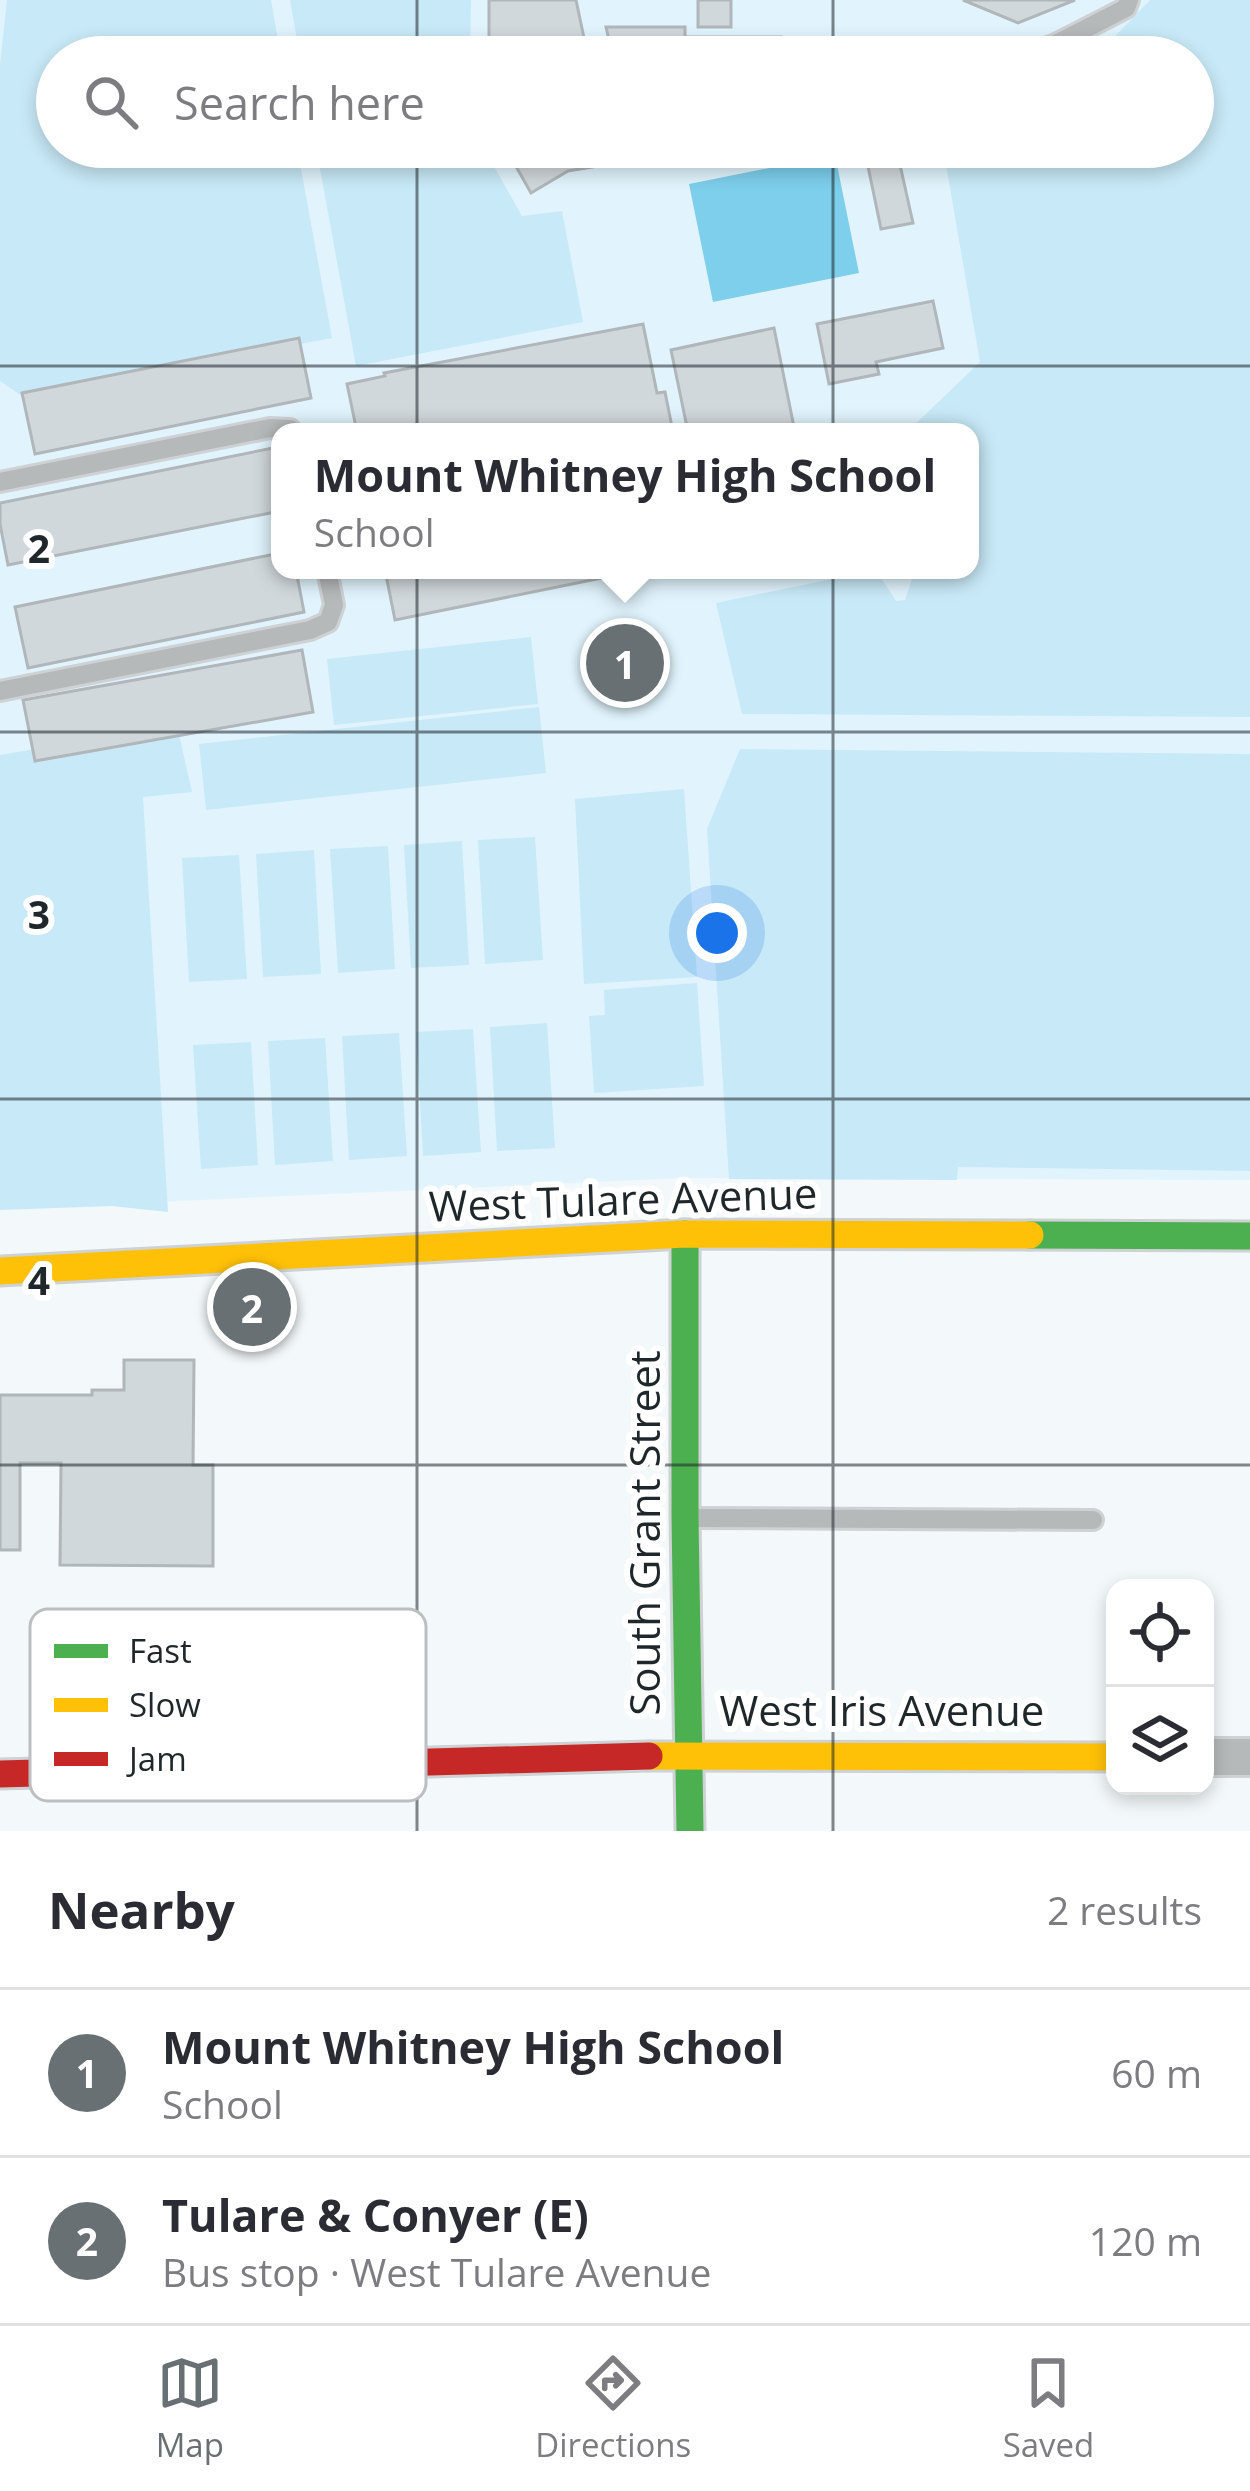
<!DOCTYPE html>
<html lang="en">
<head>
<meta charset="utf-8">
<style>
  :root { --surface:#fff; --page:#f7f7f7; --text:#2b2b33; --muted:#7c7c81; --line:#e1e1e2; --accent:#697073 }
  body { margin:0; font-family:"Open Sans",sans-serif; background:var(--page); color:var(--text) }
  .controls { position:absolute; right:36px; bottom:36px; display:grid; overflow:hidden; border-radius:24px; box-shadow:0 6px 18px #0003 }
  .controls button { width:108px; height:108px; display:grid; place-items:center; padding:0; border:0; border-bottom:3px solid var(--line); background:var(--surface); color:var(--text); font:60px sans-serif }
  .you { position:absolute; left:717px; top:933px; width:42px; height:42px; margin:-30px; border:9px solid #fff; border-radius:50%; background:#1a73e8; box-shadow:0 0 0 18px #1a73e833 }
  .badge { display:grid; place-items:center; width:78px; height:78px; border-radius:50%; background:var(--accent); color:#fff; font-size:39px; font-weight:700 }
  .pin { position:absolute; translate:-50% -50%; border:6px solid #fff; box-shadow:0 3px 12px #0006 }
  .popup { position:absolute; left:271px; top:423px; width:708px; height:156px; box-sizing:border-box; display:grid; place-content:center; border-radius:24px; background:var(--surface); filter:drop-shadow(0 3px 9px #0005); font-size:39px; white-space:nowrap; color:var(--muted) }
  .popup b { font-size:45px; color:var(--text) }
  .popup::after { content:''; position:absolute; left:50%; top:100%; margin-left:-24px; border:24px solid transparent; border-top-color:var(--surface) }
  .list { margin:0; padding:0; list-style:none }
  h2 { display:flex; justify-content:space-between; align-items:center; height:156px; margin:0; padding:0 48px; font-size:51px }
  h2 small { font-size:39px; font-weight:400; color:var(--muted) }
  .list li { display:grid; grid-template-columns:78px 1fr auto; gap:36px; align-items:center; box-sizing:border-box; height:168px; padding:0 48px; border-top:3px solid var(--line) }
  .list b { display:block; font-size:45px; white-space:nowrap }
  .list p { margin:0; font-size:39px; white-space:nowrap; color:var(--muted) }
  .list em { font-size:39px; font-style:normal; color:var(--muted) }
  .icon { flex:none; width:66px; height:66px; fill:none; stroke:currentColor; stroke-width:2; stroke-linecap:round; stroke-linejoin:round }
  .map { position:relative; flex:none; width:1250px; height:1831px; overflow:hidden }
  .search { position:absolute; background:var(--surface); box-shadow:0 6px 18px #0003; left:36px; right:36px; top:36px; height:132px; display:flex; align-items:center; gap:30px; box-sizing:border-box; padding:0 42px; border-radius:66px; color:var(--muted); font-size:45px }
  .sheet { height:492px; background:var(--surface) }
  nav { display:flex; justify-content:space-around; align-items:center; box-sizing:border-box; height:168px; border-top:3px solid var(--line); background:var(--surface); font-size:33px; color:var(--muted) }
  nav a { display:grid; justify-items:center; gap:6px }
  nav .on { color:var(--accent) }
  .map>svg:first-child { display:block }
</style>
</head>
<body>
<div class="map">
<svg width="1250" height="1831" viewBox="0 0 1250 1831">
  <rect width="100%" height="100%" fill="#f3f8fa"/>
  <path fill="#e1f4fd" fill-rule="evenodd" d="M0 0H1250V1180L684 1178 0 1209ZM57 57H1193V147H57ZM280 432H970V570H280Z"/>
  <g fill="#c8e9f7">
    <path d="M7 0H271L281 57H57V147H297L332 338 22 396 0 381V64Z"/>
    <path d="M290 0H471L470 57H300Z"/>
    <path d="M1150 0H1250V717L742 714 716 603 876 570 896 601 905 600 915 570H970V432H907L980 362 943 147H1193V57H1095Z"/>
    <path d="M316 147H483L522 216 562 211 583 322 356 366Z"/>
    <path d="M531 637 538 704 334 725 327 659Z"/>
    <path d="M539 707 546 773 206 810 199 744Z"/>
    <path d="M177 725 192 792 143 797 168 1212 112 1206 0 1210V755Z"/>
    <path d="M740 749 1250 754V1171L958 1167 957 1180 729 1179 707 829Z"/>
    <path d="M684 789 697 977 584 984 575 799Z"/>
    <path d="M535 837 543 960 485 964 478 840Z"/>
    <path d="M462 841 469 965 411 968 404 845Z"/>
    <path d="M388 846 395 969 338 973 330 849Z"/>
    <path d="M314 850 321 974 263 977 256 854Z"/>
    <path d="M239 855 247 979 189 982 182 858Z"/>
    <path d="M697 983 704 1086 594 1093 589 1016 605 1015 604 990Z"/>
    <path d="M547 1023 555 1148 497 1151 490 1027Z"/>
    <path d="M473 1029 481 1152 423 1156 416 1032Z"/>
    <path d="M399 1033 407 1156 349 1160 342 1036Z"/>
    <path d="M325 1038 333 1161 275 1165 268 1041Z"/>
    <path d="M251 1042 258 1165 201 1169 193 1045Z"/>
  </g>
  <path fill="#7dcfec" d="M835 155 859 273 713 302 689 184Z"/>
  <g fill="#d1d8db" stroke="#b0b6b9" stroke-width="3">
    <path d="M489 0H576L588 57H489Z"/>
    <rect x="698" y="0" width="33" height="27"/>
    <path d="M963 0H1075L1018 23Z"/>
    <path d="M606 27H685V37H781V57H613Z"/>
    <path d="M505 147H606L610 164 568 171 531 193Z"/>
    <path d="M864 147H896L913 223 881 229Z"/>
    <path d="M933 301 943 348 876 362 879 374 829 384 817 324Z"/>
    <path d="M643 324 657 393 665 392 673 432H357L347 384 385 376 384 373Z"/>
    <path d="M774 328 795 432H688L671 350Z"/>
    <path d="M299 338 311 398 35 454 22 393Z"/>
    <path d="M273 448 280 484V511L8 565 0 524V503Z"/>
    <path d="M280 553V570H296L304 612 28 668 15 607Z"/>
    <path d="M385 570H641L395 620Z"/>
    <path d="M302 650 313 712 35 761 23 700Z"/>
    <path d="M124 1360H194L193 1465H213V1566L60 1565 61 1463H20V1550H0V1395H92V1390H124Z"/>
  </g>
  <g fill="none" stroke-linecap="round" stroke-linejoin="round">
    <g stroke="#ced2d4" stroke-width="24">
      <g id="lane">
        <path d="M1016 57 1054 45 1126 8 1129 0"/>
        <path d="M0 482 270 428 290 429 292 432"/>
        <path d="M0 691 310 630 328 622 334 605 327 570"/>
        <path d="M690 1518 1093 1520"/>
      </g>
    </g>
    <g stroke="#ced2d4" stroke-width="42">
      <path id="street" d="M1205 1757H1250"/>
    </g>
    <g stroke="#ced2d4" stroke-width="33">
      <g id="fast">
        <path d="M685 1234V1518L690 1831"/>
        <path d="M1030 1235 1250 1236"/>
      </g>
    </g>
    <g stroke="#ced2d4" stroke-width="33">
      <g id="slow">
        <path d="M0 1271 685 1234 1030 1235"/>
        <path d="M649 1756 1115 1757"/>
      </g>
    </g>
    <g stroke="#ced2d4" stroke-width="33">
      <path id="jam" d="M0 1774 649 1756"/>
    </g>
    <use href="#lane" stroke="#b6b9ba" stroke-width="18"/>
    <use href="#street" stroke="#b6b9ba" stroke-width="36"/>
    <use href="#fast" stroke="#4caf50" stroke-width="27"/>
    <use href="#slow" stroke="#ffc107" stroke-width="27"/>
    <use href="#jam" stroke="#c62828" stroke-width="27"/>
  </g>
  <path fill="none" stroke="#1f272b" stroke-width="3" stroke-opacity="0.55" d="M417 0V57M833 0V57M417 147V1831M833 147V1831M0 366H1250M0 732H1250M0 1099H1250M0 1465H1250"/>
  <g text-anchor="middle" stroke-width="12" stroke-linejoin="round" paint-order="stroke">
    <g font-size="42" fill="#1f272b" stroke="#fff">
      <text transform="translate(623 1200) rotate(-2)" y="15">West Tulare Avenue</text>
      <text transform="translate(645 1533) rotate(-90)" y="15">South Grant Street</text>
      <text x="882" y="1726">West Iris Avenue</text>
    </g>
  </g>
  <rect x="30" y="1609" width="396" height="192" rx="18" fill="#fff" stroke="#bcbebf" stroke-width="3"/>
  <rect x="54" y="1644" width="54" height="14" fill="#4caf50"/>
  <rect x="54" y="1698" width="54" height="14" fill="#ffc107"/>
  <rect x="54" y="1752" width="54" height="14" fill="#c62828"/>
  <g font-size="33" fill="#1f272b">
    <text x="129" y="1663">Fast</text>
    <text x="129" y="1717">Slow</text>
    <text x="129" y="1771">Jam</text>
  </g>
  <g font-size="39" text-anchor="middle" font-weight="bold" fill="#1f272b" stroke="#fff" stroke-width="12" stroke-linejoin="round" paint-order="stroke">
    <text x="39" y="563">2</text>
    <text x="39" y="929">3</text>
    <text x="39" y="1295">4</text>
  </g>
</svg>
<div class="controls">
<button><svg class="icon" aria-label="locate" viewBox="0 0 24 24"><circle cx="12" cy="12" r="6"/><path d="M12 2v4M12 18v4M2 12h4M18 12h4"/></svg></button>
<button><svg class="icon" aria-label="layers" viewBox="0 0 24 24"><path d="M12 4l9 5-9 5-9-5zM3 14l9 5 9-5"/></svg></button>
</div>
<div class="you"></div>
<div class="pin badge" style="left:625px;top:663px">1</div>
<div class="popup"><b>Mount Whitney High School</b>School</div>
<div class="pin badge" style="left:252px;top:1307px">2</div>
<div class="search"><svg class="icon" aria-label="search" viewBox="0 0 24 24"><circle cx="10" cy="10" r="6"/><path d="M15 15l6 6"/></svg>Search here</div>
</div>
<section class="sheet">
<h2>Nearby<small>2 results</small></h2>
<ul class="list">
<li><span class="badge">1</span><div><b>Mount Whitney High School</b><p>School</p></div><em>60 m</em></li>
<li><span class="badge">2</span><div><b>Tulare &amp; Conyer (E)</b><p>Bus stop · West Tulare Avenue</p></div><em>120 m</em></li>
</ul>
</section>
<nav>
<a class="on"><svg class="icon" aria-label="map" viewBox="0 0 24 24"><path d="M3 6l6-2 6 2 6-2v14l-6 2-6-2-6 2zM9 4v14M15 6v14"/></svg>Map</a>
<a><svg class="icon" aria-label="directions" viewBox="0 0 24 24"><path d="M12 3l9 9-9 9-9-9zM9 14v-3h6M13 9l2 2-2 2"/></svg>Directions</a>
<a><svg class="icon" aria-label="saved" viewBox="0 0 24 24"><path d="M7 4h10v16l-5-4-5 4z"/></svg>Saved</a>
</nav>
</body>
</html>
